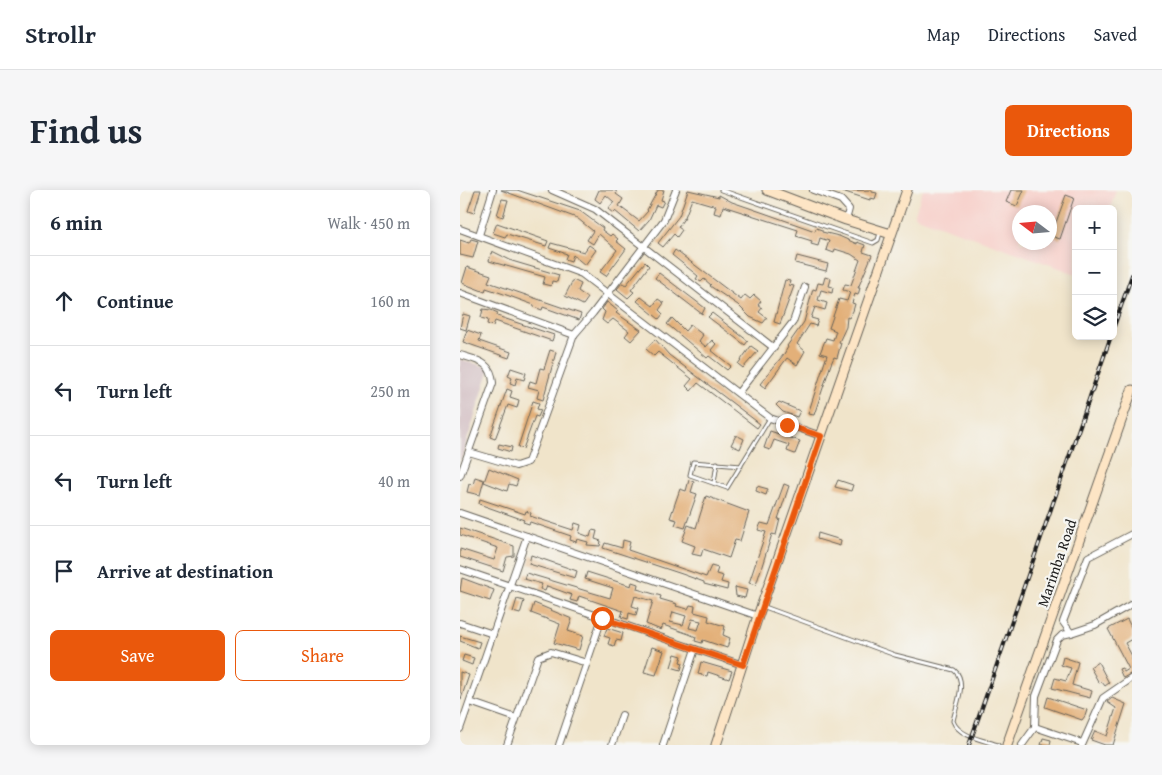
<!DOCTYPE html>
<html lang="en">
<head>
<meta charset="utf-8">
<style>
  :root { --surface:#fff; --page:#f6f6f7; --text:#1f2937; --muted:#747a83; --line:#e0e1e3; --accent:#ea580c }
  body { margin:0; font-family:"Gentium Book Plus",serif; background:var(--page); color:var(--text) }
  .controls { position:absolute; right:15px; top:15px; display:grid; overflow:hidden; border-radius:8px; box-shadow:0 2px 12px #0003 }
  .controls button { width:45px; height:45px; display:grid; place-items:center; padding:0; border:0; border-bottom:1px solid var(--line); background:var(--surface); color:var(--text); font:25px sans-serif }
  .compass { position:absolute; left:552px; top:15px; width:45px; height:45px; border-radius:50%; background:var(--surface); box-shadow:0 2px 12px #0003; rotate:286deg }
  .stop { position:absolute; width:15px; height:15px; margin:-11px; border:4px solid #ea580c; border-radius:50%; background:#fff }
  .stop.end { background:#ea580c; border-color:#fff; box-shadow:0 1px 5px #0008 }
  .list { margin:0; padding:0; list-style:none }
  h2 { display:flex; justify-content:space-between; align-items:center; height:65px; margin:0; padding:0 20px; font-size:21px }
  h2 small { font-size:16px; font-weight:400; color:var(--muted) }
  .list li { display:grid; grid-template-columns:32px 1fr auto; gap:15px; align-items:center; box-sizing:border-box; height:90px; padding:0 20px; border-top:1px solid var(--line) }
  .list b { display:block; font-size:19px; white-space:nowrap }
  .list em { font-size:16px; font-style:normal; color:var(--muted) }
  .actions { display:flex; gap:10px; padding:15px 20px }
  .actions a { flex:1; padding:11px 0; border:1px solid var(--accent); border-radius:8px; text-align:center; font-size:18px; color:var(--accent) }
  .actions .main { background:var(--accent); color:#fff }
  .icon { flex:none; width:28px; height:28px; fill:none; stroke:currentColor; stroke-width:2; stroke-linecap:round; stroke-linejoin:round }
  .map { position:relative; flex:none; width:672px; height:555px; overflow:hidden; border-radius:8px }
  header { display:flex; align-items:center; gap:30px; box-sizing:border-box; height:70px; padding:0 25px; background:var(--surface); border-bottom:1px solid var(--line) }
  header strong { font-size:24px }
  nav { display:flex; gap:28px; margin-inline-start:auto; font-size:18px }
  .intro { display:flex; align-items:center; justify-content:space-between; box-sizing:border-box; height:120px; padding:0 30px }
  h1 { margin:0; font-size:35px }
  .button { padding:12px 22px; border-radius:8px; background:var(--accent); color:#fff; font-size:18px; font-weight:700 }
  main { display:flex; gap:30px; padding:0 30px }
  aside { flex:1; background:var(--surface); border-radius:8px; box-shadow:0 2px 12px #0003 }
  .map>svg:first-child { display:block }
</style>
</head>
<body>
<header>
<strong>Strollr</strong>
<nav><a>Map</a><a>Directions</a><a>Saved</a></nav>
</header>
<div class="intro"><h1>Find us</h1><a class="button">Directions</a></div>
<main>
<aside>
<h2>6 min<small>Walk · 450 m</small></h2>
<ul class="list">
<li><svg class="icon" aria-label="ahead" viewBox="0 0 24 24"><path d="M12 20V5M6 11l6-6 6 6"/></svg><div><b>Continue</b></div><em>160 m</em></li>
<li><svg class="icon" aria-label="left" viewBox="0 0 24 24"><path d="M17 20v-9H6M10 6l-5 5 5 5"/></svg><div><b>Turn left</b></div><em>250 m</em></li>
<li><svg class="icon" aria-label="left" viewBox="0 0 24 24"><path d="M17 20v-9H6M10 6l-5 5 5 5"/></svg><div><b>Turn left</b></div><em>40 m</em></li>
<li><svg class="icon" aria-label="arrive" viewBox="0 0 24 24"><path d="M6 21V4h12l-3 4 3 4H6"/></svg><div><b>Arrive at destination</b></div></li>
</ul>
<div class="actions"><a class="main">Save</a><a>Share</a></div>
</aside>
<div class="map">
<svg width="672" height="555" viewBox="0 0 672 555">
  <rect width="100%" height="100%" fill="#f6f6f2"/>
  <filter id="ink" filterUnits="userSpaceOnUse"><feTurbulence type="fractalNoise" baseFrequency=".02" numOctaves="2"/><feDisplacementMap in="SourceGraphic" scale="10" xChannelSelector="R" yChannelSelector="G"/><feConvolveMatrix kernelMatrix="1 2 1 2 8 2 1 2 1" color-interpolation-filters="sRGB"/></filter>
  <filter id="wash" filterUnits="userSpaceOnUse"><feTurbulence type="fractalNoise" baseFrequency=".0096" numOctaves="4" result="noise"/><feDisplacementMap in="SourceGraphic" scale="20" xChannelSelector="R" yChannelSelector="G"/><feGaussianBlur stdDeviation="1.12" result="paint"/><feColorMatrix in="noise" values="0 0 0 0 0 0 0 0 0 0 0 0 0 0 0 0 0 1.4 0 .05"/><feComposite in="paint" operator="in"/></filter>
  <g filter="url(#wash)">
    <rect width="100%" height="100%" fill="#f0e4ca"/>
    <path fill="#f7d0ca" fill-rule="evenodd" d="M463 0H656L650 19H616V84L454 26ZM560 22H590V52H560Z"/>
    <path fill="#d2bec2" d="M0 169 30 178 0 273Z"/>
    <g id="blocks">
      <g fill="#e3b079" fill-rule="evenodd">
        <path d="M15 0H21L14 23 8 21Z"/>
        <path d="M41 0H57L120 21 143 38 142 40 150 46 152 44 158 49 156 51 166 59 146 86 140 82 157 60 139 44 133 54 127 50 133 41 117 28Z"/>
        <path d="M139 0H154L157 2 156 4 163 9 159 16 179 31 188 21 187 20 198 0H204L201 10 204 11 201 17 196 15 189 30 179 41 155 21 153 23 148 19 154 12 146 5 140 13 135 9Z"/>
        <path d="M228 0 259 7V5L272 12 304 23 355 41 356 38 362 40V42L379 46 397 54V52L405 55 403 62 412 65 398 98H400L398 105 395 104 392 113 395 114 393 121 389 128 387 127 386 137 379 152 381 153 377 168 374 167 371 174 354 225 348 224 367 165 360 163 366 148 373 150 376 141 369 138 378 112 379 109 387 111 390 102 383 100 385 94 391 95 400 70 391 64 375 59 374 63 366 60 369 51 360 48 358 56 351 54 352 51 336 46 338 40 263 16 261 25 254 23 256 16 232 9 225 27 218 37 222 40 217 47 214 44 203 57 198 53 219 26Z"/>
        <path d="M412 0V2L417 3 415 9 410 8V10L382 1Z"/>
        <path d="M551 0H564L557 16 546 12Z"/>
        <path d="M606 5 614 8 600 49 591 46Z"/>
        <path d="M42 9 48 10 43 27 37 25Z"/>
        <path d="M37 33 88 51 86 56 47 44 45 47 33 43Z"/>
        <path d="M11 49 18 51 13 68 0 65V50L9 53Z"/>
        <path d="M91 53 124 62 129 55 136 60 125 75 113 65 111 71 105 69 107 64 89 58Z"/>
        <path d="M215 60 281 110 285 105 290 109 294 105 301 111 298 115 302 118 299 122 307 128 303 133 290 127 278 115 250 96 251 95 244 89 241 92 236 89 238 86 212 65Z"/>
        <path d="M32 61 52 71 99 85 97 92 92 91 91 96 83 94 85 87 29 71Z"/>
        <path d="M337 66 368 74 366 81 335 73Z"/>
        <path d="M185 72 189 76 171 100 174 102 168 108 157 99 162 93 166 95Z"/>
        <path d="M7 77 31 85 28 92 121 124 119 130 83 117 82 120 74 117V115L41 103 26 98 25 102 2 93Z"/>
        <path d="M199 83 245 118 242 124 195 88Z"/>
        <path d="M365 87 371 89 369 96 373 97 372 103 361 100 358 110 367 113 365 120 355 117 351 128 358 130 356 136 350 134 337 154 345 161 337 175 327 168 305 198 300 194 324 164 328 157 327 156 344 132 353 99 356 100 358 93 363 94Z"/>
        <path d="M113 90 121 94 118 101 128 108 123 115 105 106Z"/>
        <path d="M325 90 330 91 329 95 334 96 320 134 314 132Z"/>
        <path d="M181 107 193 116 198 109 204 113 199 120 203 124 199 129 177 111Z"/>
        <path d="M147 112 158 121 156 123 181 140 171 151 165 146 169 141 153 129 147 134 142 130 145 122 142 119Z"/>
        <path d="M23 119 31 120 38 123 37 126 94 145 92 151 35 131 33 136 27 134 28 130 21 128Z"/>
        <path d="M252 123 288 151 285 155 248 127Z"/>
        <path d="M3 124 10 126 6 140 0 138Z"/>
        <path d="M212 128 225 141 230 135 243 145 239 151 246 157 252 150 256 154 251 160 271 176 267 180 249 166 247 168 207 134Z"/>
        <path d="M7 140 21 145 19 151 51 162 49 168 3 152Z"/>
        <path d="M195 149 209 165 300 234 297 238 238 193 231 201 226 196 232 189 198 162 194 166 186 159Z"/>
        <path d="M291 156 298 161 283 178 278 174Z"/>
        <path d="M90 160 96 162 83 210 77 208 79 200 68 197 70 191 76 193 80 178 84 179Z"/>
        <path d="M51 178 66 183 64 190 57 188 55 195 50 193 52 188 48 186Z"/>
        <path d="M47 199 52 201 50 207 59 210 57 218 48 215 35 249 30 247Z"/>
        <path d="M73 211 79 213 77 219 81 220 78 227 75 226 63 259 58 257Z"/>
        <path d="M319 212 340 221 337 227 323 222 316 215Z"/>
        <path d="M310 241 340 251 335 264 327 261 329 255 314 250 310 260 304 258Z"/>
        <path d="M276 245 284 249 280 259 271 255Z"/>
        <path d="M39 254 52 257 51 262 38 258Z"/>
        <path d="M29 278 58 290 56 296 49 294 47 301 24 292Z"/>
        <path d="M15 287 24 290 20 305 7 302 9 294 13 295Z"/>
        <path d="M229 290 234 292 231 302 237 304 225 338 215 335 217 330 210 328 220 299 226 301Z"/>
        <path d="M378 290 393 295 391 301 375 297Z"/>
        <path d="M324 294 329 296 318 329H320L316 345 312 344 296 395 289 393 306 342 298 340 301 333 309 335Z"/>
        <path d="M297 296 308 299 306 305 296 301Z"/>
        <path d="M246 306 289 322 280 351 275 350 269 368 243 359 241 366 232 364 235 356 222 351 228 335 236 338Z"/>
        <path d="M20 309 65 324 66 321 71 323 70 326 113 340 115 333 121 335 119 343 130 347 132 340 137 341 135 349 141 351 140 356 127 355 128 352 117 349 116 352 110 350 111 346 70 332 69 334 63 332 64 330 19 314Z"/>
        <path d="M0 338 54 356V366L47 367 43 381 0 367V359L34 370 38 358 0 345Z"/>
        <path d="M358 343 381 350 380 356 357 349Z"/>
        <path d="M163 350 170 352 168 360 246 387 251 376 258 378 256 384 263 386 261 392 268 394 267 400 244 394V392L222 384 143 358 145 353 162 358Z"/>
        <path d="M71 365 117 381 115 388 69 374Z"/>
        <path d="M127 382 171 396 172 392 178 394 177 399 201 406 200 409 217 414 216 416 228 419 230 415 235 416 234 422 249 426 248 431 265 436 263 445 270 448 267 458 243 450 242 453 235 451 236 447 229 444 203 435 201 440 186 434 193 411 175 406 172 416 178 418 176 425 169 423 168 429 161 427 163 421 119 406 117 412 110 410 112 405 87 396 85 401 80 399 82 394 64 389 66 383 150 408 153 398 125 389ZM213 422 226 426 223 435 210 432ZM232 429 241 431 238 440 229 438Z"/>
        <path d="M2 388 34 400 30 411 0 401Z"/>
        <path d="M275 397 287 400 285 408 276 406Z"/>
        <path d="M57 409 64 411 60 424 53 422Z"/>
        <path d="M74 413 112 429 108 441 123 446 119 460 94 453 100 434 71 423Z"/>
        <path d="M667 429 672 439V449L665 453 672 466V483L663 488 659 479 662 478 664 482 669 479 648 439Z"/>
        <path d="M147 438 163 443 161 451 156 450 154 456 148 454 150 448 144 446Z"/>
        <path d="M0 446 20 452 18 458 0 451Z"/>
        <path d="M192 457 204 461 196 485 184 482Z"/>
        <path d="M215 464 222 466 220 472 223 473 221 480 211 477Z"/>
        <path d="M4 465 14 468 12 475 2 471Z"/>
        <path d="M603 467 618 472 612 495 632 501 630 508 592 498 595 488 606 491 611 478 601 475Z"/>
        <path d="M241 472 272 481 269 489 248 482 247 486 238 484Z"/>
        <path d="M638 472 649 493 645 496 642 492 639 493 630 477Z"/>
        <path d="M0 482 9 485 1 509H0Z"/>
        <path d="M588 507 627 520 625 526 622 530 585 517Z"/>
        <path d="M652 508 666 514 653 555H645L631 550 635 541 647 546 656 518 647 512Z"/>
        <path d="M583 548 591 550 590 555H581Z"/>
      </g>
    </g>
  </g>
  <g filter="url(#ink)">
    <use href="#blocks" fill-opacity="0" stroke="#666259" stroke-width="1"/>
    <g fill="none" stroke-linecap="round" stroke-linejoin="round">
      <g stroke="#666259" stroke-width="5">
        <g id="lane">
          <path d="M261 0 413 53 418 50 420 43"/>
          <path d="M281 276 233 272 230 285 267 298 310 228"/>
          <path d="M254 293 257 273"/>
          <path d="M302 416 435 465 494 480C508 491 496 515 493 531 498 546 523 550 538 555"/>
        </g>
      </g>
      <g stroke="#666259" stroke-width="8">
        <g id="street">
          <path d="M92 0 135 19 314 158"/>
          <path d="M353 0 381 10 389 19 386 30"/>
          <path d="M0 39 122 84 310 228 361 246"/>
          <path d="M19 45 33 0"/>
          <path d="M0 103 114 145"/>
          <path d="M0 165C17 170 32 172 33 193L0 286"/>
          <path d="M278 203 333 132 345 97"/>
          <path d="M9 262 56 276 68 272 114 145 133 123 204 30 216 0"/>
          <path d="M0 323 298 426"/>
          <path d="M0 379 235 459 203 555"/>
          <path d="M0 433 33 444"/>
          <path d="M611 443 635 435 672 414"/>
          <path d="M235 459 283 475"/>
          <path d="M10 512 56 528"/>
          <path d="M575 537 622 553"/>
          <path d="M0 539 67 346"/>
          <path d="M47 555 78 467 91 462 127 473"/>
          <path d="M99 555 142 428"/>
          <path d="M152 555 162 525"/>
          <path d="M562 555 575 537 576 506 597 450 602 445 611 443 603 432 628 367 672 344"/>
          <path d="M622 555 643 508 672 488"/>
        </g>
      </g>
      <g stroke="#666259" stroke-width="11">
        <g id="secondary">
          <path d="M307 0 386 30 431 44"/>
          <path d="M256 555 298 426 447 0"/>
          <path d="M547 555 672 200"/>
        </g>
      </g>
      <use href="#lane" stroke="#fff" stroke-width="3"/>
      <use href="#street" stroke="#fff" stroke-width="6"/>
      <use href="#secondary" stroke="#fde5c5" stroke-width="9"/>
      <g stroke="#1c1c1c" stroke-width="4">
        <g id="rail">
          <path d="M653 139 672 85"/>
          <path d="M509 555 651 146"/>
        </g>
      </g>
      <use href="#rail" stroke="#f6f6f2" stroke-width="2" stroke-dasharray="5.5" stroke-linecap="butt"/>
    </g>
  </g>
  <g fill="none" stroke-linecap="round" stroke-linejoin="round" filter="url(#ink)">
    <path stroke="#ea580c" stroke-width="6" d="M142 428 283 475 361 246 327 235"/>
  </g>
  <g text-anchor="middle" stroke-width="4.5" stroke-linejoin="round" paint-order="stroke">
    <g font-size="15" fill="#1c1c1c" stroke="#f6f6f2">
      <text transform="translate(597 373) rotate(-71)" y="5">Marimba Road</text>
    </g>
  </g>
</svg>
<div class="controls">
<button>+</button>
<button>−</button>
<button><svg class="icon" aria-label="layers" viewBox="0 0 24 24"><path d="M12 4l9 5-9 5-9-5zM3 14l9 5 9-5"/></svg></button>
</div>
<svg class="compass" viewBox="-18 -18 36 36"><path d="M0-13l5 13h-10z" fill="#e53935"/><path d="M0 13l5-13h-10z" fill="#747a83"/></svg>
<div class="stop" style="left:142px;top:428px"></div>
<div class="stop end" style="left:327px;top:235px"></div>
</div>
</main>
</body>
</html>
